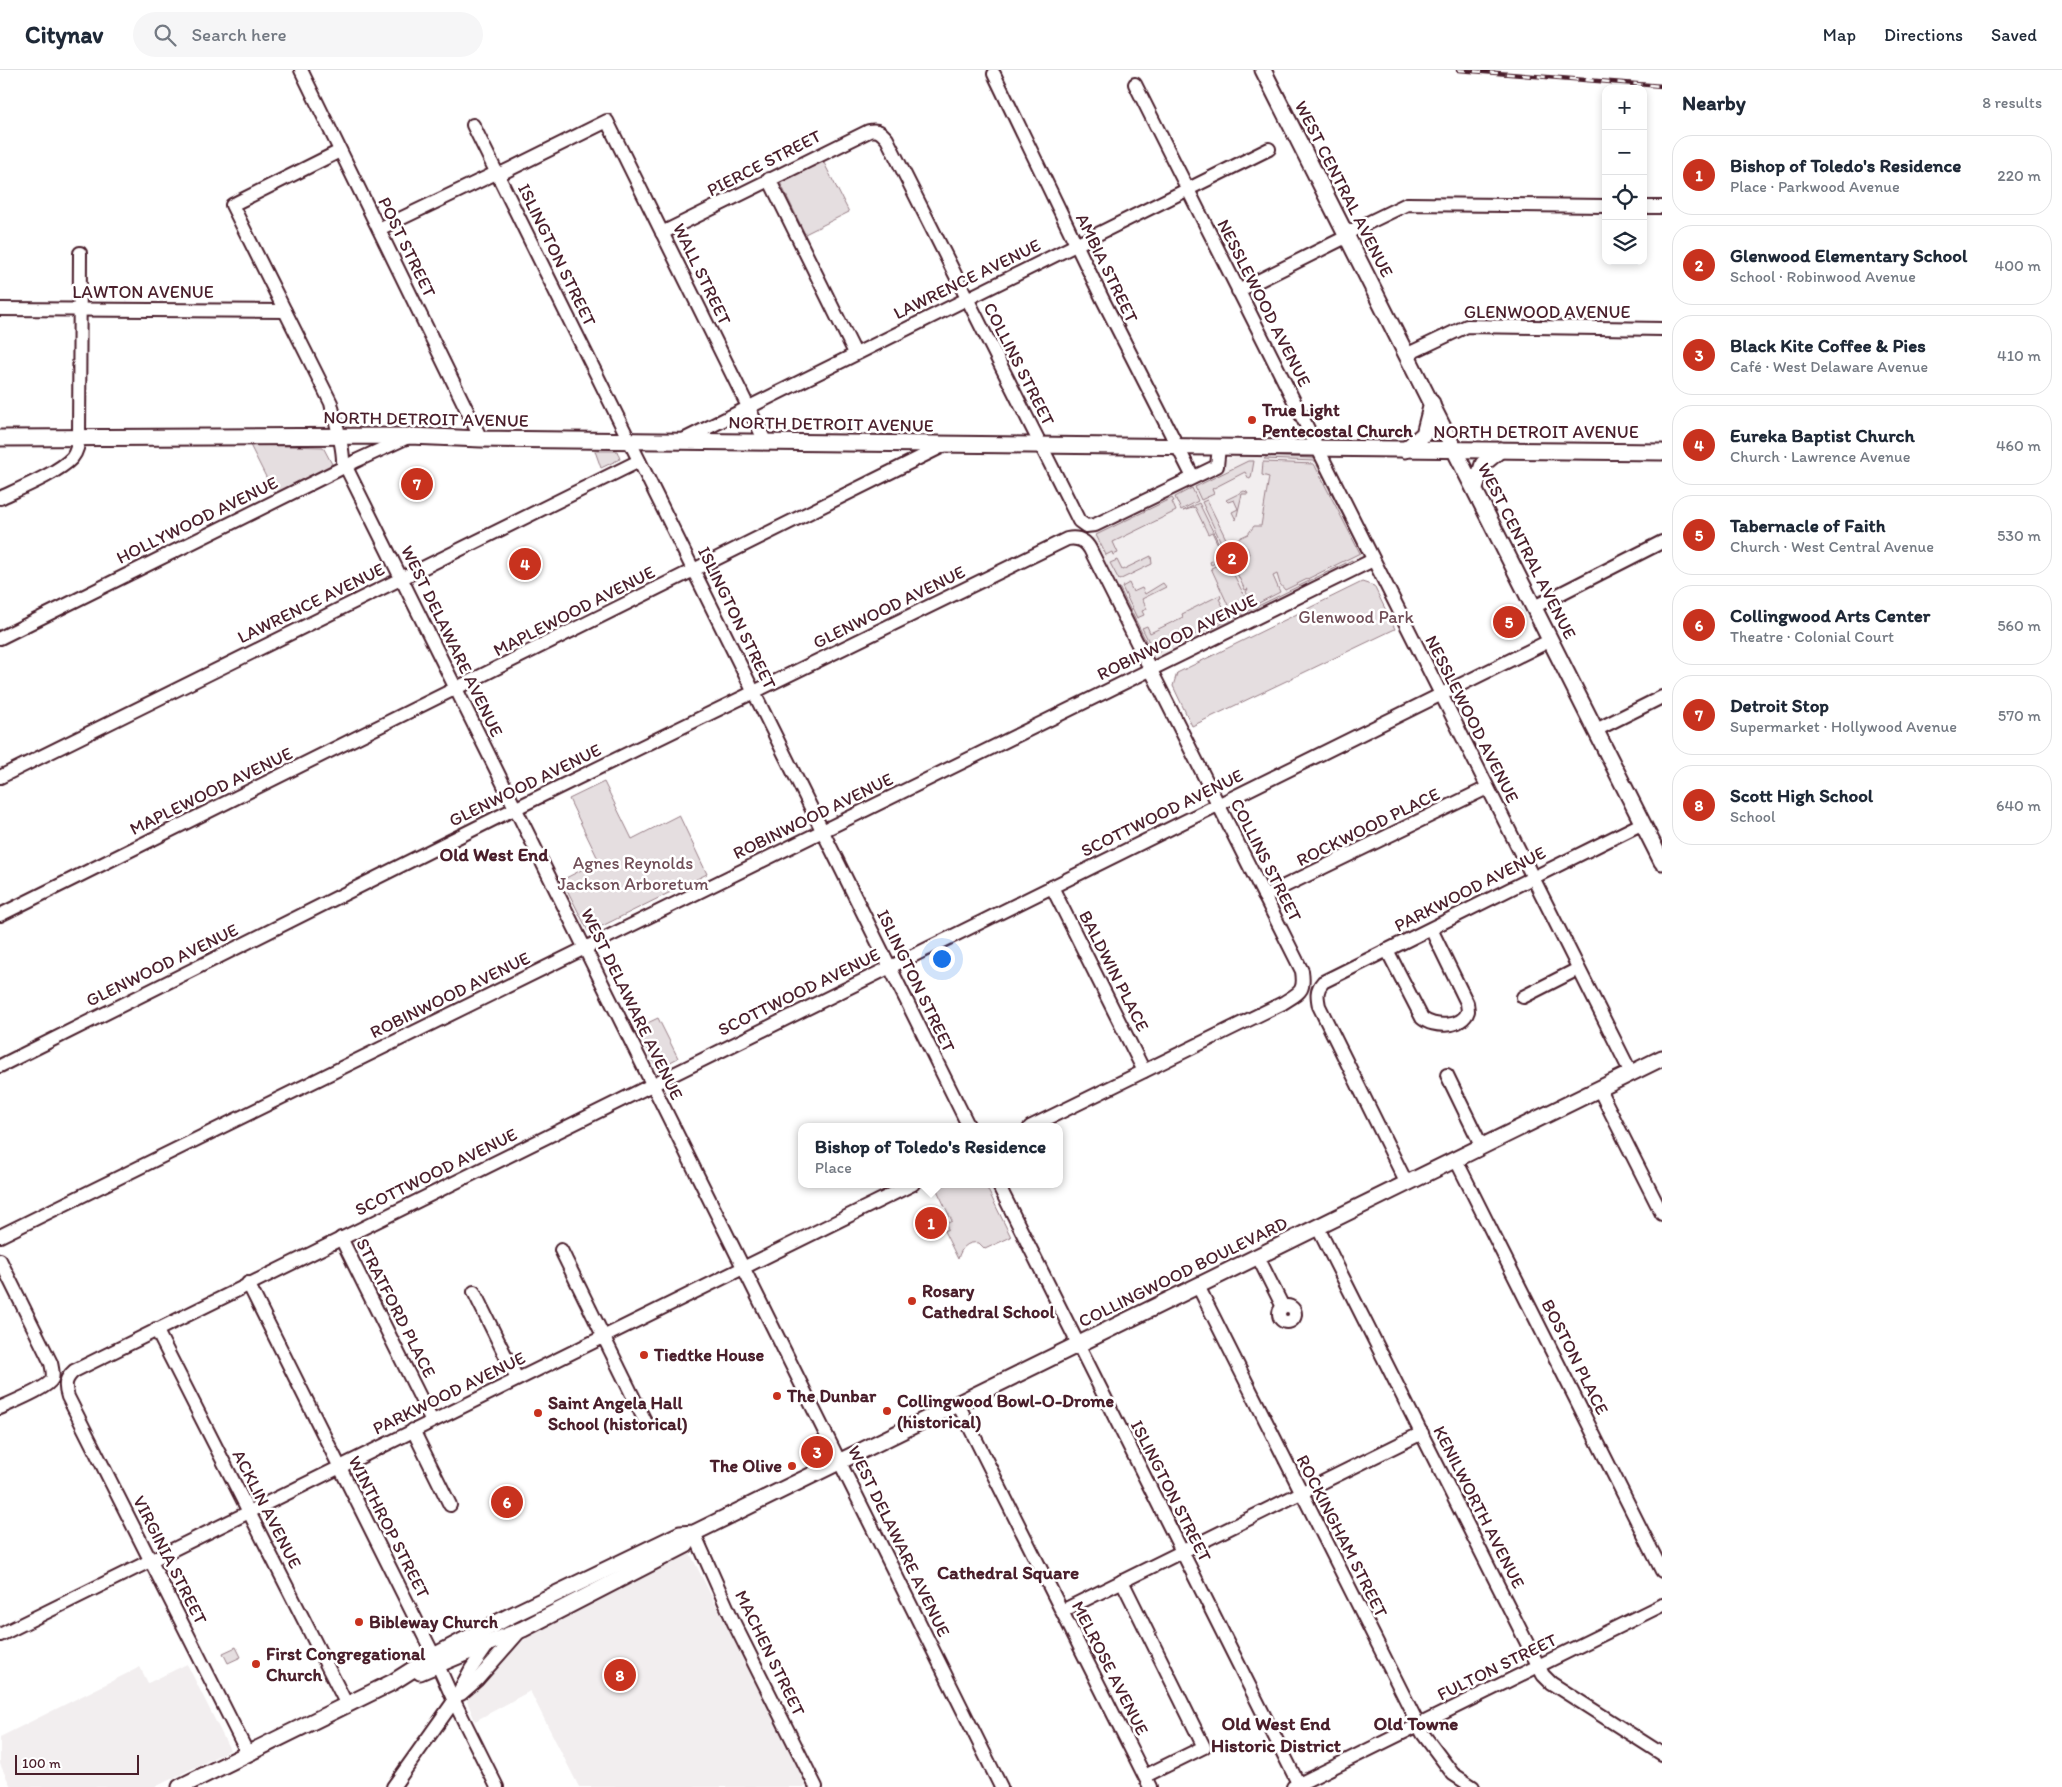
<!DOCTYPE html>
<html lang="en">
<head>
<meta charset="utf-8">
<style>
  :root { --surface:#fff; --page:#f6f6f7; --text:#1f2937; --muted:#747a83; --line:#e0e1e3; --accent:#c8321e }
  body { margin:0; font-family:Itim,sans-serif; background:var(--page); color:var(--text) }
  .controls { position:absolute; right:15px; top:15px; display:grid; overflow:hidden; border-radius:10px; box-shadow:0 2px 8px #0003 }
  .controls button { width:45px; height:45px; display:grid; place-items:center; padding:0; border:0; border-bottom:1px solid var(--line); background:var(--surface); color:var(--text); font:25px sans-serif }
  .scale { position:absolute; left:15px; bottom:12px; width:124px; box-sizing:border-box; padding-left:5px; border:2px solid #4a1f2b; border-top:0; font-size:14px; line-height:18px; white-space:nowrap; color:#4a1f2b; -webkit-text-stroke:4px #fff; paint-order:stroke }
  .you { position:absolute; left:941px; top:888px; width:18px; height:18px; margin:-12px; border:4px solid #fff; border-radius:50%; background:#1a73e8; box-shadow:0 0 0 8px #1a73e833 }
  .badge { display:grid; place-items:center; width:32px; height:32px; border-radius:50%; background:var(--accent); color:#fff; font-size:16px; font-weight:700 }
  .pin { position:absolute; translate:-50% -50%; border:2px solid #fff; box-shadow:0 1px 5px #0006 }
  .popup { position:absolute; left:798px; top:1053px; width:265px; height:65px; box-sizing:border-box; display:grid; place-content:center; border-radius:10px; background:var(--surface); filter:drop-shadow(0 1px 4px #0005); font-size:16px; white-space:nowrap; color:var(--muted) }
  .popup b { font-size:19px; color:var(--text) }
  .popup::after { content:''; position:absolute; left:50%; top:100%; margin-left:-10px; border:10px solid transparent; border-top-color:var(--surface) }
  .list { margin:0; padding:0; list-style:none }
  h2 { display:flex; justify-content:space-between; align-items:center; height:65px; margin:0; padding:0 20px; font-size:21px }
  h2 small { font-size:16px; font-weight:400; color:var(--muted) }
  .list li { display:grid; grid-template-columns:32px 1fr auto; gap:15px; align-items:center; box-sizing:border-box; height:80px; margin:0 10px 10px; padding:0 10px; border:1px solid var(--line); border-radius:20px }
  .list b { display:block; font-size:19px; white-space:nowrap }
  .list p { margin:0; font-size:16px; white-space:nowrap; color:var(--muted) }
  .list em { font-size:16px; font-style:normal; color:var(--muted) }
  .icon { flex:none; width:28px; height:28px; fill:none; stroke:currentColor; stroke-width:2; stroke-linecap:round; stroke-linejoin:round }
  .map { position:relative; flex:none; width:1662px; height:1717px; overflow:hidden }
  header { display:flex; align-items:center; gap:30px; box-sizing:border-box; height:70px; padding:0 25px; background:var(--surface); border-bottom:1px solid var(--line) }
  header strong { font-size:24px }
  nav { display:flex; gap:28px; margin-inline-start:auto; font-size:18px }
  .search { width:350px; height:45px; background:var(--page); display:flex; align-items:center; gap:12px; box-sizing:border-box; padding:0 18px; border-radius:28px; color:var(--muted); font-size:19px }
  main { display:flex }
  aside { flex:1; background:var(--surface) }
  .map>svg:first-child { display:block }
</style>
</head>
<body>
<header>
<strong>Citynav</strong>
<div class="search"><svg class="icon" aria-label="search" viewBox="0 0 24 24"><circle cx="10" cy="10" r="6"/><path d="M15 15l6 6"/></svg>Search here</div>
<nav><a>Map</a><a>Directions</a><a>Saved</a></nav>
</header>
<main>
<div class="map">
<svg width="1662" height="1717" viewBox="0 0 1662 1717">
  <rect width="100%" height="100%" fill="#fff"/>
  <filter id="ink" filterUnits="userSpaceOnUse"><feTurbulence type="fractalNoise" baseFrequency=".02" numOctaves="2"/><feDisplacementMap in="SourceGraphic" scale="10" xChannelSelector="R" yChannelSelector="G"/><feConvolveMatrix kernelMatrix="1 2 1 2 8 2 1 2 1" color-interpolation-filters="sRGB"/></filter>
  <g filter="url(#ink)">
    <g fill="#f2eeef">
      <path d="M1247 386 1308 388 1317 390 1365 488 1154 591 1151 589 1092 468 1096 463 1095 460 1222 396 1228 388Z"/>
      <path d="M689 1481 807 1717H579L530 1621 475 1651 467 1631 502 1589 544 1553Z"/>
      <path d="M187 1594 230 1680 155 1717H11L0 1694V1667L140 1597 148 1613Z"/>
    </g>
    <g fill="#e5dee0" stroke="#987e86">
      <path d="M822 89 849 142 805 164 779 110Z"/>
      <path d="M250 375 323 377 333 396 275 425Z"/>
      <path d="M595 381H617L620 389 601 398Z"/>
      <path d="M1268 386 1312 388 1317 390 1315 391 1264 389Z"/>
      <path d="M1248 391H1254L1251 408 1249 409 1245 402 1212 419 1214 424 1201 430 1195 417Z"/>
      <path d="M1263 392 1314 394 1360 483 1285 520 1280 514 1277 504 1273 506 1280 522 1253 536 1246 522 1248 519 1245 520 1230 489 1232 488 1235 492 1249 484 1247 478 1237 475 1235 470 1248 464 1254 456H1261L1269 407 1262 405Z"/>
      <path d="M1320 393 1363 479 1361 481 1317 395Z"/>
      <path d="M1192 418 1198 431 1181 440 1175 427Z"/>
      <path d="M1244 421 1247 422 1248 424H1242L1236 450 1232 442 1238 439 1234 430 1228 432 1226 430Z"/>
      <path d="M1172 428 1174 431 1172 432 1176 441 1113 472 1118 483 1113 485 1112 482 1106 485 1096 465Z"/>
      <path d="M1207 430 1228 473 1233 471 1235 476 1233 479V484L1228 487 1202 432Z"/>
      <path d="M1199 433 1226 488 1211 495 1210 492 1223 485 1212 462 1208 464 1195 437 1183 441Z"/>
      <path d="M1151 486 1152 494 1119 510 1110 493 1117 490 1122 500Z"/>
      <path d="M1352 490 1353 493 1212 563 1211 559Z"/>
      <path d="M1227 491 1250 537 1233 546 1211 498Z"/>
      <path d="M1362 512 1374 516 1395 559 1192 656 1173 616 1177 603Z"/>
      <path d="M1129 513 1133 522 1142 518 1145 524 1163 513 1166 517 1142 529 1147 539 1142 541 1144 545 1137 548 1122 517Z"/>
      <path d="M1119 517 1153 585 1150 586 1117 520Z"/>
      <path d="M1220 525 1221 528 1219 529 1226 542H1228L1231 547 1155 584 1142 558 1147 556 1150 563 1183 547 1182 544Z"/>
      <path d="M604 712 632 769 679 745 707 804 590 862 588 861 562 810 599 791 569 729Z"/>
      <path d="M658 948 678 988 657 999 637 958Z"/>
      <path d="M939 1114H985L1011 1167 985 1179 979 1173C967 1171 961 1178 958 1189L944 1161 948 1159 946 1154 952 1151 935 1116Z"/>
      <path d="M236 1577 241 1587 228 1593 223 1583Z"/>
    </g>
    <g fill="none" stroke-linecap="round" stroke-linejoin="round">
      <g stroke="#4a1f2b" stroke-width="16">
        <g id="minor">
          <path d="M301 0 481 369"/>
          <path d="M994 4 1102 228 1193 407"/>
          <path d="M1135 14 1631 1003"/>
          <path d="M473 55 969 1057"/>
          <path d="M340 81 232 135 331 333C335 352 343 372 343 391L1001 1717"/>
          <path d="M498 105 607 51 765 371"/>
          <path d="M769 109 855 283"/>
          <path d="M1643 137H1662"/>
          <path d="M379 159 496 103"/>
          <path d="M662 163 869 61C878 59 881 62 887 69L1079 451 1086 456 1095 455 1217 396 1219 377"/>
          <path d="M1347 163 1407 134 1606 136"/>
          <path d="M1238 221 1348 166"/>
          <path d="M0 239 285 241"/>
          <path d="M1408 284 1467 256 1662 259"/>
          <path d="M681 371 1269 79"/>
          <path d="M0 428C19 419 58 403 72 388 77 382 78 375 79 367L80 183"/>
          <path d="M1534 537 1662 472"/>
          <path d="M0 568 358 390 408 367"/>
          <path d="M1596 660 1662 627"/>
          <path d="M0 707 639 391"/>
          <path d="M1052 817 1144 1001"/>
          <path d="M1264 826 1487 718"/>
          <path d="M0 845 947 374"/>
          <path d="M1387 880 1422 948C1433 958 1463 958 1468 941L1467 933 1431 859"/>
          <path d="M1523 927 1578 899"/>
          <path d="M0 996 506 743 1067 469C1077 467 1085 470 1090 479L1302 901C1305 922 1300 922 1283 933L1030 1057"/>
          <path d="M1447 1005 1482 1077"/>
          <path d="M1599 1019 1662 1144"/>
          <path d="M1456 1090 1662 1501"/>
          <path d="M998 1114 1300 1717"/>
          <path d="M1407 1114 1319 936C1317 926 1316 920 1323 912L1643 753"/>
          <path d="M1318 1158 1543 1605 1551 1613 1662 1684"/>
          <path d="M0 1166 1373 490"/>
          <path d="M341 1168 432 1351"/>
          <path d="M561 1180 646 1353"/>
          <path d="M1258 1187 1283 1237"/>
          <path d="M0 1190 51 1293C52 1298 54 1304 52 1309 48 1318 10 1333 0 1338"/>
          <path d="M248 1213 431 1580 454 1631 497 1717"/>
          <path d="M1198 1216 1423 1664 1453 1704 1473 1717"/>
          <path d="M474 1222 517 1309"/>
          <circle cx="1287" cy="1244" r="8"/>
          <path d="M156 1259 347 1635"/>
          <path d="M958 1334 1150 1717"/>
          <path d="M413 1360 450 1435"/>
          <path d="M694 1463 734 1553 816 1717"/>
          <path d="M1122 1511 1204 1677 1145 1706"/>
          <path d="M1062 1541 1422 1363"/>
          <path d="M0 1565 913 1114"/>
          <path d="M461 1624 477 1610 521 1560"/>
          <path d="M248 1684 68 1327C64 1315 65 1309 74 1301L1551 570"/>
          <path d="M393 1717 454 1631 471 1599 490 1572"/>
          <path d="M1293 1717 1662 1535"/>
        </g>
      </g>
      <g stroke="#4a1f2b" stroke-width="19">
        <g id="major">
          <path d="M1263 0 1662 792"/>
          <path d="M0 368 410 366 481 369 1662 382"/>
          <path d="M1405 380 1424 364 1432 333"/>
          <path d="M1475 418 1483 394 1500 380"/>
          <path d="M420 1602 523 1559 686 1475 694 1463"/>
          <path d="M180 1717 393 1612 434 1586 510 1546 680 1464 694 1463 1662 988"/>
        </g>
      </g>
      <use href="#minor" stroke="#fff" stroke-width="12"/>
      <use href="#major" stroke="#fff" stroke-width="15"/>
      <g stroke="#4a1f2b" stroke-width="4.5">
        <path id="rail" d="M1458 0 1662 16"/>
      </g>
      <use href="#rail" stroke="#fff" stroke-width="2.5" stroke-dasharray="8" stroke-linecap="butt"/>
    </g>
  </g>
  <g fill="#c8321e" stroke="#fff" stroke-width="2">
    <circle cx="1252" cy="350" r="5"/>
    <circle cx="912" cy="1231" r="5"/>
    <circle cx="644" cy="1285" r="5"/>
    <circle cx="777" cy="1326" r="5"/>
    <circle cx="887" cy="1341" r="5"/>
    <circle cx="538" cy="1343" r="5"/>
    <circle cx="792" cy="1396" r="5"/>
    <circle cx="359" cy="1552" r="5"/>
    <circle cx="256" cy="1594" r="5"/>
  </g>
  <g text-anchor="middle" stroke-width="5" stroke-linejoin="round" paint-order="stroke">
    <g font-size="18" fill="#4a1f2b" stroke="#fff">
      <text transform="translate(764 93) rotate(-27)" y="6">PIERCE STREET</text>
      <text transform="translate(1344 119) rotate(63)" y="6">WEST CENTRAL AVENUE</text>
      <text transform="translate(407 177) rotate(64)" y="6">POST STREET</text>
      <text transform="translate(557 185) rotate(64)" y="6">ISLINGTON STREET</text>
      <text transform="translate(1107 198) rotate(64)" y="6">AMBIA STREET</text>
      <text transform="translate(702 204) rotate(64)" y="6">WALL STREET</text>
      <text transform="translate(967 209) rotate(-26)" y="6">LAWRENCE AVENUE</text>
      <text x="143" y="228">LAWTON AVENUE</text>
      <text transform="translate(1264 233) rotate(63)" y="6">NESSLEWOOD AVENUE</text>
      <text x="1547" y="248">GLENWOOD AVENUE</text>
      <text transform="translate(1019 294) rotate(63)" y="6">COLLINS STREET</text>
      <text transform="translate(426 349) rotate(1)" y="6">NORTH DETROIT AVENUE</text>
      <text transform="translate(831 354) rotate(1)" y="6">NORTH DETROIT AVENUE</text>
      <text x="1536" y="368">NORTH DETROIT AVENUE</text>
      <text transform="translate(197 450) rotate(-26)" y="6">HOLLYWOOD AVENUE</text>
      <text transform="translate(1527 481) rotate(63)" y="6">WEST CENTRAL AVENUE</text>
      <text transform="translate(311 533) rotate(-26)" y="6">LAWRENCE AVENUE</text>
      <text transform="translate(889 537) rotate(-26)" y="6">GLENWOOD AVENUE</text>
      <text transform="translate(574 541) rotate(-27)" y="6">MAPLEWOOD AVENUE</text>
      <text transform="translate(737 548) rotate(64)" y="6">ISLINGTON STREET</text>
      <text transform="translate(1177 567) rotate(-26)" y="6">ROBINWOOD AVENUE</text>
      <text transform="translate(452 571) rotate(64)" y="6">WEST DELAWARE AVENUE</text>
      <text transform="translate(1472 649) rotate(63)" y="6">NESSLEWOOD AVENUE</text>
      <text transform="translate(525 715) rotate(-26)" y="6">GLENWOOD AVENUE</text>
      <text transform="translate(211 721) rotate(-26)" y="6">MAPLEWOOD AVENUE</text>
      <text transform="translate(1162 743) rotate(-26)" y="6">SCOTTWOOD AVENUE</text>
      <text transform="translate(813 746) rotate(-26)" y="6">ROBINWOOD AVENUE</text>
      <text transform="translate(1368 757) rotate(-26)" y="6">ROCKWOOD PLACE</text>
      <text transform="translate(1266 790) rotate(63)" y="6">COLLINS STREET</text>
      <text transform="translate(1470 819) rotate(-27)" y="6">PARKWOOD AVENUE</text>
      <text transform="translate(162 895) rotate(-26)" y="6">GLENWOOD AVENUE</text>
      <text transform="translate(1114 901) rotate(63)" y="6">BALDWIN PLACE</text>
      <text transform="translate(916 911) rotate(64)" y="6">ISLINGTON STREET</text>
      <text transform="translate(799 922) rotate(-26)" y="6">SCOTTWOOD AVENUE</text>
      <text transform="translate(450 925) rotate(-26)" y="6">ROBINWOOD AVENUE</text>
      <text transform="translate(632 934) rotate(64)" y="6">WEST DELAWARE AVENUE</text>
      <text transform="translate(436 1102) rotate(-26)" y="6">SCOTTWOOD AVENUE</text>
      <text transform="translate(1183 1202) rotate(-26)" y="6">COLLINGWOOD BOULEVARD</text>
      <text transform="translate(396 1238) rotate(63)" y="6">STRATFORD PLACE</text>
      <text transform="translate(1575 1287) rotate(63)" y="6">BOSTON PLACE</text>
      <text transform="translate(449 1323) rotate(-26)" y="6">PARKWOOD AVENUE</text>
      <text transform="translate(1171 1421) rotate(63)" y="6">ISLINGTON STREET</text>
      <text transform="translate(1479 1437) rotate(63)" y="6">KENILWORTH AVENUE</text>
      <text transform="translate(267 1439) rotate(63)" y="6">ACKLIN AVENUE</text>
      <text transform="translate(389 1457) rotate(63)" y="6">WINTHROP STREET</text>
      <text transform="translate(1342 1466) rotate(63)" y="6">ROCKINGHAM STREET</text>
      <text transform="translate(899 1471) rotate(64)" y="6">WEST DELAWARE AVENUE</text>
      <text transform="translate(170 1490) rotate(63)" y="6">VIRGINIA STREET</text>
      <text transform="translate(770 1583) rotate(64)" y="6">MACHEN STREET</text>
      <text transform="translate(1497 1597) rotate(-26)" y="6">FULTON STREET</text>
      <text transform="translate(1110 1598) rotate(63)" y="6">MELROSE AVENUE</text>
    </g>
    <g font-size="18" font-weight="bold" fill="#4a1f2b" stroke="#fff" text-anchor="start">
      <text x="1262" y="346">True Light<tspan x="1262" dy="21">Pentecostal Church</tspan></text>
      <text x="922" y="1227">Rosary<tspan x="922" dy="21">Cathedral School</tspan></text>
      <text x="654" y="1291">Tiedtke House</text>
      <text x="787" y="1332">The Dunbar</text>
      <text x="897" y="1337">Collingwood Bowl-O-Drome<tspan x="897" dy="21">(historical)</tspan></text>
      <text x="548" y="1339">Saint Angela Hall<tspan x="548" dy="21">School (historical)</tspan></text>
      <text x="782" y="1402" text-anchor="end">The Olive</text>
      <text x="369" y="1558">Bibleway Church</text>
      <text x="266" y="1590">First Congregational<tspan x="266" dy="21">Church</tspan></text>
    </g>
    <g font-size="18" fill="#714f58" stroke="#fff">
      <text x="1356" y="553">Glenwood Park</text>
      <text x="633" y="799">Agnes Reynolds<tspan x="633" dy="21">Jackson Arboretum</tspan></text>
    </g>
    <g font-size="19" font-weight="bold" fill="#4a1f2b" stroke="#fff">
      <text x="494" y="791">Old West End</text>
      <text x="1008" y="1509">Cathedral Square</text>
      <text x="1276" y="1660">Old West End<tspan x="1276" dy="22">Historic District</tspan></text>
      <text x="1416" y="1660">Old Towne</text>
    </g>
  </g>
</svg>
<div class="controls">
<button>+</button>
<button>−</button>
<button><svg class="icon" aria-label="locate" viewBox="0 0 24 24"><circle cx="12" cy="12" r="6"/><path d="M12 2v4M12 18v4M2 12h4M18 12h4"/></svg></button>
<button><svg class="icon" aria-label="layers" viewBox="0 0 24 24"><path d="M12 4l9 5-9 5-9-5zM3 14l9 5 9-5"/></svg></button>
</div>
<div class="scale">100 m</div>
<div class="you"></div>
<div class="pin badge" style="left:931px;top:1153px">1</div>
<div class="popup"><b>Bishop of Toledo's Residence</b>Place</div>
<div class="pin badge" style="left:1232px;top:488px">2</div>
<div class="pin badge" style="left:817px;top:1382px">3</div>
<div class="pin badge" style="left:525px;top:494px">4</div>
<div class="pin badge" style="left:1509px;top:552px">5</div>
<div class="pin badge" style="left:507px;top:1432px">6</div>
<div class="pin badge" style="left:417px;top:414px">7</div>
<div class="pin badge" style="left:620px;top:1605px">8</div>
</div>
<aside>
<h2>Nearby<small>8 results</small></h2>
<ul class="list">
<li><span class="badge">1</span><div><b>Bishop of Toledo's Residence</b><p>Place · Parkwood Avenue</p></div><em>220 m</em></li>
<li><span class="badge">2</span><div><b>Glenwood Elementary School</b><p>School · Robinwood Avenue</p></div><em>400 m</em></li>
<li><span class="badge">3</span><div><b>Black Kite Coffee &amp; Pies</b><p>Café · West Delaware Avenue</p></div><em>410 m</em></li>
<li><span class="badge">4</span><div><b>Eureka Baptist Church</b><p>Church · Lawrence Avenue</p></div><em>460 m</em></li>
<li><span class="badge">5</span><div><b>Tabernacle of Faith</b><p>Church · West Central Avenue</p></div><em>530 m</em></li>
<li><span class="badge">6</span><div><b>Collingwood Arts Center</b><p>Theatre · Colonial Court</p></div><em>560 m</em></li>
<li><span class="badge">7</span><div><b>Detroit Stop</b><p>Supermarket · Hollywood Avenue</p></div><em>570 m</em></li>
<li><span class="badge">8</span><div><b>Scott High School</b><p>School</p></div><em>640 m</em></li>
</ul>
</aside>
</main>
</body>
</html>
